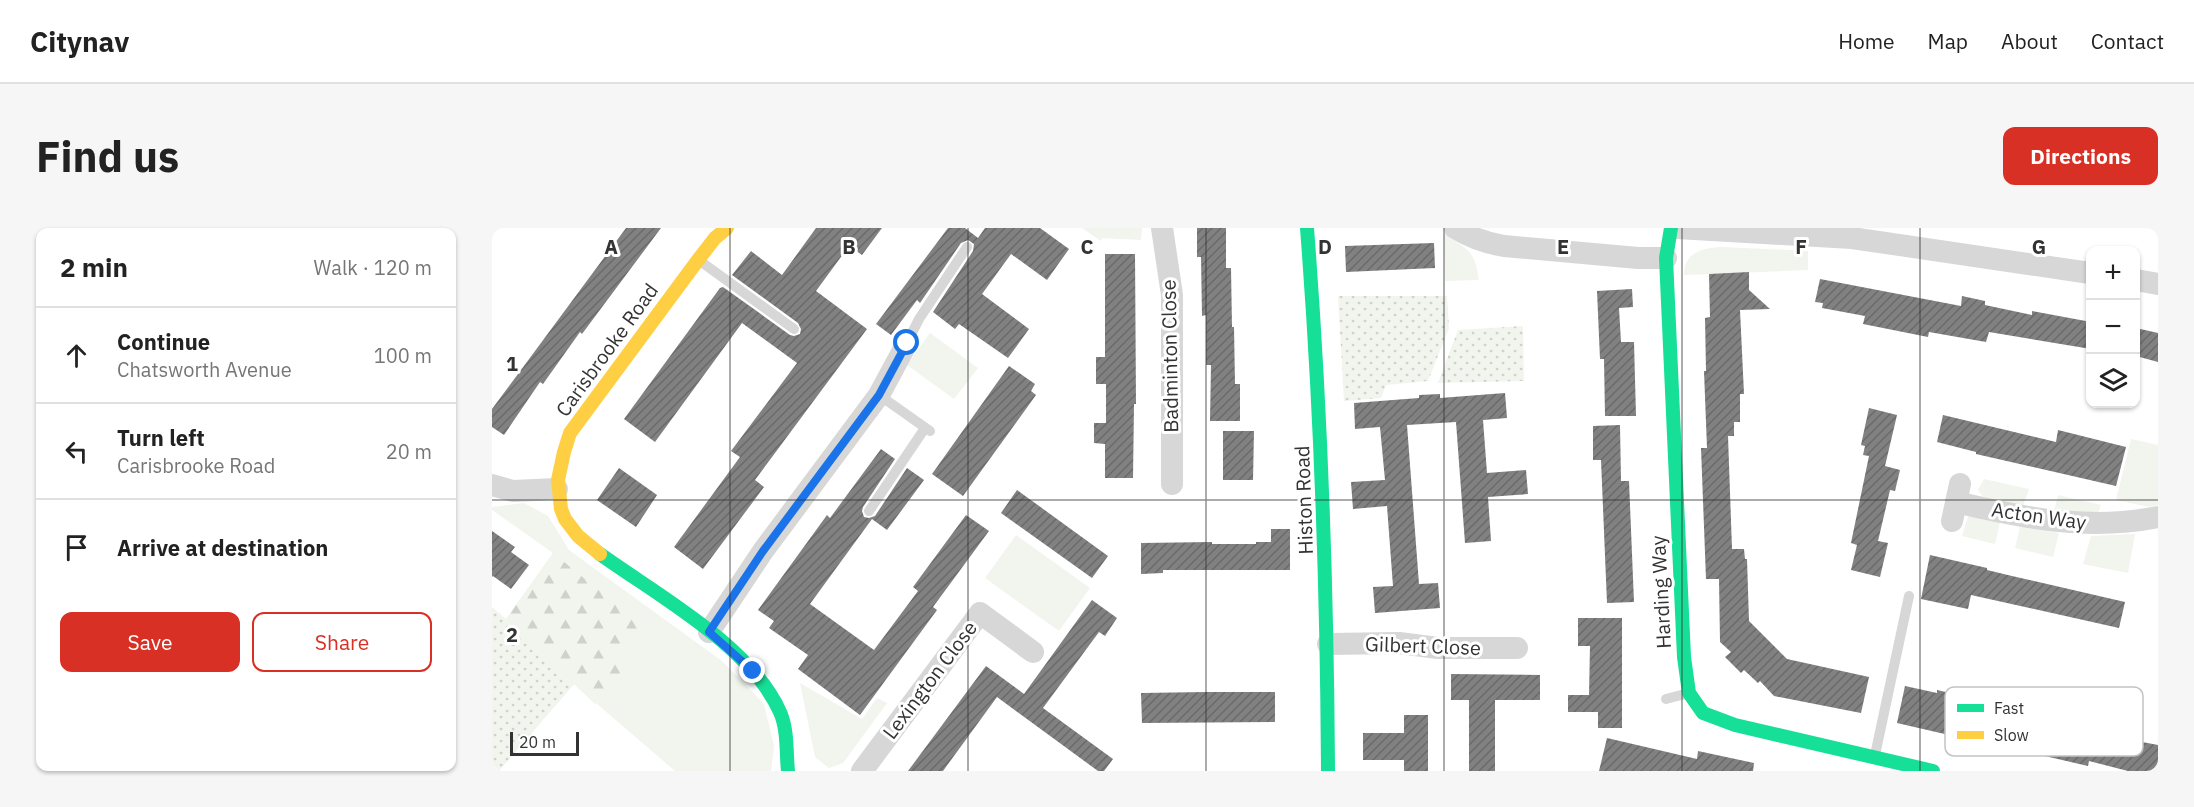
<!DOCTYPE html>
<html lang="en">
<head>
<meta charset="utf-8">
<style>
  :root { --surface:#fff; --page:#f6f6f6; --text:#222; --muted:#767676; --line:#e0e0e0; --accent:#d93025 }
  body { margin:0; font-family:"IBM Plex Sans",sans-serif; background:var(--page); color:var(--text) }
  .controls { position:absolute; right:18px; top:18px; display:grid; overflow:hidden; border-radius:12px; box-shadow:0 2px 4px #0004 }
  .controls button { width:54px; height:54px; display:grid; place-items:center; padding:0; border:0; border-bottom:2px solid var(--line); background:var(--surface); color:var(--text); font:30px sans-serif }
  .scale { position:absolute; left:18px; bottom:15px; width:69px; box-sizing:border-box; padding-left:6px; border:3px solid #333; border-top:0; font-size:16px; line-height:21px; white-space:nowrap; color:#333; -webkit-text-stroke:4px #fff; paint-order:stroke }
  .stop { position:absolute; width:18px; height:18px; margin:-14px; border:4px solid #1a73e8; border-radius:50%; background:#fff }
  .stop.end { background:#1a73e8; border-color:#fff; box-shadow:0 2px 6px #0008 }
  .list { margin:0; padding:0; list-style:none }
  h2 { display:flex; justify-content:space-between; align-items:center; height:78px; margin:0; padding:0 24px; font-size:26px }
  h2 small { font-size:20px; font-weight:400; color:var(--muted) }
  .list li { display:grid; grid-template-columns:39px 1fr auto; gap:18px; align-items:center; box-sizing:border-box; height:96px; padding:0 24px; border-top:2px solid var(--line) }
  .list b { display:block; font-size:22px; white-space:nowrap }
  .list p { margin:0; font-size:20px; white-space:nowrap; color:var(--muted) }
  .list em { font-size:20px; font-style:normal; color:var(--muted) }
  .actions { display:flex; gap:12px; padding:18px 24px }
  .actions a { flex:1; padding:14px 0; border:2px solid var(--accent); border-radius:12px; text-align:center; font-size:21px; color:var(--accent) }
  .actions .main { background:var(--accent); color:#fff }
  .icon { flex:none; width:33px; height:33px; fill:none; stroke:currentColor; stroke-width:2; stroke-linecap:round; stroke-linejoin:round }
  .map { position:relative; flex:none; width:1666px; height:543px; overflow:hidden; border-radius:12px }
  header { display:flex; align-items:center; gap:36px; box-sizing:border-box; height:84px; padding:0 30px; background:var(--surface); border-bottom:2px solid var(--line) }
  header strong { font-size:28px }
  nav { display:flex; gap:33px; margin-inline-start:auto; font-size:21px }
  .intro { display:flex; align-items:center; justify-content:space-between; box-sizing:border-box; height:144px; padding:0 36px }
  h1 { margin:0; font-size:42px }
  .button { padding:15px 27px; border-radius:12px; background:var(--accent); color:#fff; font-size:21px; font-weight:700 }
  main { display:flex; gap:36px; padding:0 36px }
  aside { flex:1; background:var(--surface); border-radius:12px; box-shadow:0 2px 4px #0004 }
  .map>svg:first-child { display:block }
</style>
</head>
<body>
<header>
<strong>Citynav</strong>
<nav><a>Home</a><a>Map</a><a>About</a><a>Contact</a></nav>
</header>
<div class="intro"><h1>Find us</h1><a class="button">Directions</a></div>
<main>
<aside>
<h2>2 min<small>Walk · 120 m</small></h2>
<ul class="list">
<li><svg class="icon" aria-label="ahead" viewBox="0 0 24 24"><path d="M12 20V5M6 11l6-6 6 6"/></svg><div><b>Continue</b><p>Chatsworth Avenue</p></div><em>100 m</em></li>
<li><svg class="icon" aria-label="left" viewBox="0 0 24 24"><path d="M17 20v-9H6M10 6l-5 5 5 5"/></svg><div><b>Turn left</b><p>Carisbrooke Road</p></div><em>20 m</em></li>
<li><svg class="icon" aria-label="arrive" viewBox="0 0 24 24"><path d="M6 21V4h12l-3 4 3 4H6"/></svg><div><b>Arrive at destination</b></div></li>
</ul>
<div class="actions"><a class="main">Save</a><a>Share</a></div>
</aside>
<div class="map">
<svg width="1666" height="543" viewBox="0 0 1666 543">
  <defs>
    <pattern id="forest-firs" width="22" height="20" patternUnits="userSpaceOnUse" patternTransform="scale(1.5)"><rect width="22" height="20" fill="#f1f5ed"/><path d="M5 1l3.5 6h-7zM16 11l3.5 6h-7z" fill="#cfd2cc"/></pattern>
    <pattern id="park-dots" width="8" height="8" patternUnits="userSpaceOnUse" patternTransform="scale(1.5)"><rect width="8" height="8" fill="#f1f5ed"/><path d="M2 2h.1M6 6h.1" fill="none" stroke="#cfd2cc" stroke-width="1.8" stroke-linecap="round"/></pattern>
    <pattern id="building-hatch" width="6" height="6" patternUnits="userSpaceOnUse" patternTransform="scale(1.5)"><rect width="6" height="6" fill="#818181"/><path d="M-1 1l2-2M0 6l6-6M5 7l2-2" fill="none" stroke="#6a6a6a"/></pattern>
  </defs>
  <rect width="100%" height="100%" fill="#fff"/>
  <g fill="#f1f5ed">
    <path d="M590 0H650L649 12 610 10 609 13Z"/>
    <path d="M952 5C975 23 982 19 987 52L953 53Z"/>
    <path d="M1230 19 1316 23V42L1192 47C1192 23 1212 20 1230 19Z"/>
    <path d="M438 105 486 140 462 171 415 137Z"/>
    <path d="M1639 211 1666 217V277L1657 279 1624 272Z"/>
    <path d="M1492 251 1537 261 1531 278 1492 270 1486 262Z"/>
    <path d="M1566 267 1609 277 1605 288 1562 284Z"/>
    <path d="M32 275 56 288 77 322 230 433 272 476 282 518 279 543H183L82 456 14 391 61 325 0 282V279Z"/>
    <path d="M1477 286 1508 294 1503 316 1470 308Z"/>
    <path d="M1528 299 1567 305 1561 329 1523 320Z"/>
    <path d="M1643 306 1636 345 1591 336 1599 308Z"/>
    <path d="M524 307 598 360 567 403 493 350Z"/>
    <path d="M308 455 370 491 385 470 395 475 351 535 337 540 323 529Z"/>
  </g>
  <path fill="url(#forest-firs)" d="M61 325 152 399 131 423 134 454 103 476 82 456 64 477 0 379 14 391Z"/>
  <g fill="url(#park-dots)">
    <path d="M846 68H955L957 100 936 153 894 157 889 170 852 173Z"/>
    <path d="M1031 98 1032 153 946 155 966 102Z"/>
    <path d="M0 379 82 456 7 543H0Z"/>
  </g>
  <g fill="url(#building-hatch)">
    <path d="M134 0H169L90 106 88 104 51 156 48 154 12 207 0 199V181Z"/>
    <path d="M324 0H390L370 27 357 18 324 63 375 101 263 252 272 259 211 341 182 319 248 229 239 223 305 135 250 95 163 214 132 191 228 60 231 59 298 107 302 108 308 106 309 101 306 95 240 47 259 23 290 47Z"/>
    <path d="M456 0H473L486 10 493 0H548L577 21 555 52 519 26 490 66 537 101 516 130 467 96 463 101 441 84 481 23 482 16 476 12 469 15 428 75 425 72 399 107 384 96Z"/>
    <path d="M705 0H734V40H739L740 99H742L743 156H748V193H718L719 137H714V87L710 88 709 29H705Z"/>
    <path d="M942 15 943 40 854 44 853 18Z"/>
    <path d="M613 26H643L644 176H642L641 250H613V216L602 215V195H614V156H604V129H613Z"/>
    <path d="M1257 44V62L1278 81 1248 82 1252 166H1248V194H1242V208H1236L1240 321H1252L1253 331H1255L1257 393 1295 431 1377 449 1369 485 1282 468 1268 453 1266 455 1252 442 1249 445 1233 429 1239 424 1228 414 1227 351H1214L1209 220H1215L1212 143H1214L1213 90 1218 89 1217 46Z"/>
    <path d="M1328 51 1469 78 1470 68 1493 73V77L1540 87V83L1599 94V121L1497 104 1494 114 1437 104 1436 109 1371 96 1373 88 1330 80 1331 75 1323 74Z"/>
    <path d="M1140 61 1141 79 1127 80 1129 114H1142L1144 188H1113L1112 131H1108L1105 63Z"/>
    <path d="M1644 100 1666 105V134L1644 128Z"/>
    <path d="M517 138 543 156 539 163 544 167 471 268 440 246Z"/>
    <path d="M1013 165 1015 190 991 192 995 245 1034 242 1036 266 996 269 999 313 973 315 964 194 915 197 927 356 946 355 948 380 883 385 881 359 901 358 895 278 861 281 859 254 893 252 888 199 863 201 862 175 927 170V167L948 166V170Z"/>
    <path d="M1377 180 1405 187 1393 238 1408 242 1403 263 1398 262 1386 313 1396 315 1388 349 1359 342 1365 317 1359 315 1377 228 1371 227 1373 218 1369 217Z"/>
    <path d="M1451 187 1564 214 1566 202 1634 219 1624 258 1484 226V224L1445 214Z"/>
    <path d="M1128 197 1129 253H1137L1142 374 1115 375 1109 232H1101V198Z"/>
    <path d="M731 203H762L761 252H731Z"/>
    <path d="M389 221 403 231 371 279 370 283 372 289 377 290 383 288 415 240 432 252 395 302 380 291 318 376 382 422 426 363 421 359 474 287 497 303 441 379 445 382 368 487 306 441 316 427 277 400 282 393 266 382 335 287 338 290Z"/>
    <path d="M127 240 165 267 144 299 105 272Z"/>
    <path d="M525 262 616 328 600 350 509 285Z"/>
    <path d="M779 301H798V342H671V345L649 346V315L720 314V316H764V314H779Z"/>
    <path d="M0 303 23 319 19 324 37 337 19 361 1 348 0 349Z"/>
    <path d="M1438 327 1495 340V342L1520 348 1633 374 1627 400 1479 367 1476 381 1429 371Z"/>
    <path d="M600 372 625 390 613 408 607 404 551 480 621 531 612 543H606L505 469 451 543H416L494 438 532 466Z"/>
    <path d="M1086 390H1130V500H1106V484H1076V467H1097L1098 418H1086Z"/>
    <path d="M959 446 1048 447V472H1003V543H977V472H959Z"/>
    <path d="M1413 458 1445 465V462L1501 475 1504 465 1550 474 1545 497 1643 521 1645 513 1666 517V543H1636L1597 533 1596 538 1501 516 1500 520 1483 516V513L1405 495Z"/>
    <path d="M714 464H783V494L650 495 649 465Z"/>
    <path d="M912 487H936V543H912V532H871V505H912Z"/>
    <path d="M1115 510 1205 531 1206 523 1262 535 1261 543H1107Z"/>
  </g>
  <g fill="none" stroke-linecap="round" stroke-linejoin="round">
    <g stroke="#d7d7d7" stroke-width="10">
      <path d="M208 33 302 101"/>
      <path d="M415 115 427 91 475 19"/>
      <path d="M387 167 438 203"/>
      <path d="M377 283 433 200"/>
      <path d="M1174 471 1193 466"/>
      <path d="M1383 527 1417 368"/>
    </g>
    <g stroke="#d7d7d7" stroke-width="22">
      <path d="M670 0 680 67V256"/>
      <path d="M963 0C979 10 994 15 1012 18L1146 30H1174"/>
      <path d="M1185 0 1360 10 1598 45"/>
      <path d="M1644 52 1666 56"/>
      <path d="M0 257 21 263 65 261"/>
      <path d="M1464 274C1531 290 1597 303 1666 289"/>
      <path d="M1460 293 1468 256"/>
      <path d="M217 404 271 323 387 167 415 115"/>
      <path d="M836 416 907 415 946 420H1025"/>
      <path d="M370 543 488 385 541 424"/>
    </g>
    <g stroke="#16e098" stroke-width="14">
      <path d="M815 0C829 181 835 362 836 543"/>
      <path d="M1179 0 1174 30 1192 429 1197 465 1211 485 1243 497 1441 543"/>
      <path d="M108 326C165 367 259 418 288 484 296 502 294 524 296 543"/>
    </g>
    <path stroke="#ffcf43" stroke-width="14" d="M108 326 86 308 73 291 69 281 66 252 72 224 78 205 206 32 223 10 235 0"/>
  </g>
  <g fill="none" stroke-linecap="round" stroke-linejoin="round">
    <path stroke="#1a73e8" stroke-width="8" d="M261 443 217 404 271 323 387 167 415 115"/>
  </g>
  <path fill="none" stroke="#333" stroke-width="1.5" stroke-opacity="0.55" d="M238 0V543M476 0V543M714 0V543M952 0V543M1190 0V543M1428 0V543M0 272H1666"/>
  <g text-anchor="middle" stroke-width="6" stroke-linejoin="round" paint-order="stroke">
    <g font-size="20" fill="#333" stroke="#fff">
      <text transform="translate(115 122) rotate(-54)" y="7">Carisbrooke Road</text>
      <text transform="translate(678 128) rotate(-91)" y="7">Badminton Close</text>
      <text transform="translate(812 272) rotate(-92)" y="7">Histon Road</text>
      <text transform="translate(1547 288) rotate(8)" y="7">Acton Way</text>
      <text transform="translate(1169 364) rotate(-93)" y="7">Harding Way</text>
      <text transform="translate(931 418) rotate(2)" y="7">Gilbert Close</text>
      <text transform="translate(438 452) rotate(-53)" y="7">Lexington Close</text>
    </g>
  </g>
  <rect x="1453" y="459" width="198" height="69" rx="9" fill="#fff" stroke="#c2c2c2" stroke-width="1.5"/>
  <rect x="1465" y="476" width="27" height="8" fill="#16e098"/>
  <rect x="1465" y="503" width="27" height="8" fill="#ffcf43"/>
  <g font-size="16" fill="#333">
    <text x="1502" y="486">Fast</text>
    <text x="1502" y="513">Slow</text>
  </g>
  <g font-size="20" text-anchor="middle" font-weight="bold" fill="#333" stroke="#fff" stroke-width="6" stroke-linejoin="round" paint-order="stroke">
    <text x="119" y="26">A</text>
    <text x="357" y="26">B</text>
    <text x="595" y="26">C</text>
    <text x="833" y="26">D</text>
    <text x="1071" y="26">E</text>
    <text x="1309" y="26">F</text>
    <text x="1547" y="26">G</text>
    <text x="20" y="143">1</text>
    <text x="20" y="414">2</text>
  </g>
</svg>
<div class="controls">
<button>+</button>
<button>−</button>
<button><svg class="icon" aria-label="layers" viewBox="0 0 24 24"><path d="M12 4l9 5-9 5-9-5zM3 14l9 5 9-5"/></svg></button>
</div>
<div class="scale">20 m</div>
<div class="stop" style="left:415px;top:115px"></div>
<div class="stop end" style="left:261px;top:443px"></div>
</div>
</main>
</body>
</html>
